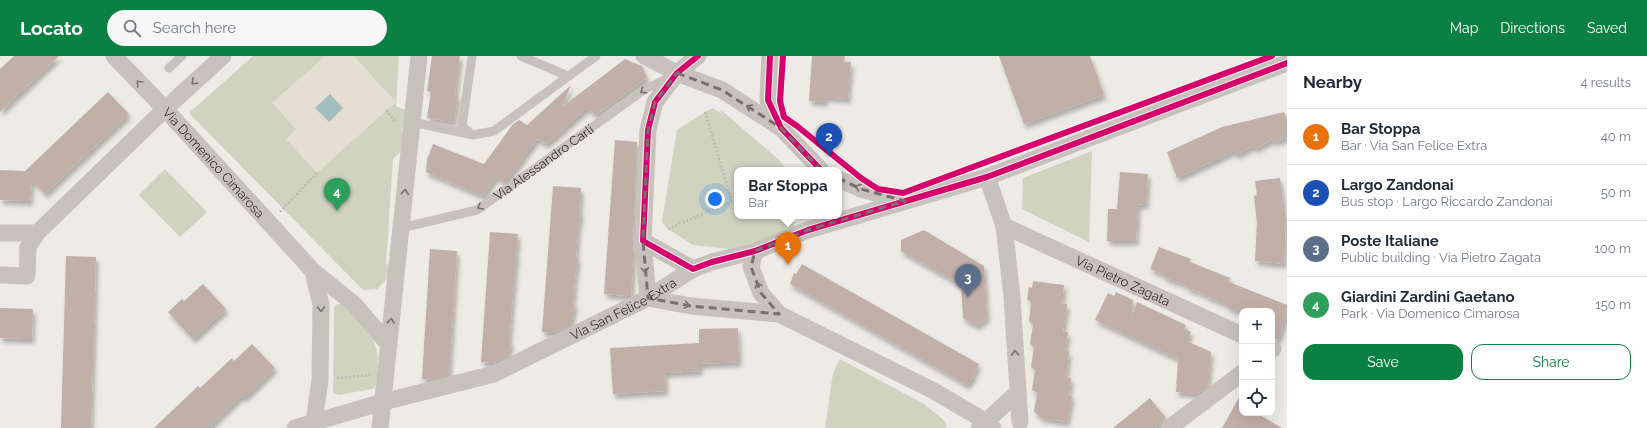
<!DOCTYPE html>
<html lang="en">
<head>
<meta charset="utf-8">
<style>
  :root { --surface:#fff; --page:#f6f6f7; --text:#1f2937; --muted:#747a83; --line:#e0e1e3; --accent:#0b8043 }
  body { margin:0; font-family:Raleway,sans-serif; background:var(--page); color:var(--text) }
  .controls { position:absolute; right:12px; bottom:12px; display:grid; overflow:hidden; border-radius:8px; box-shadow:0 4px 16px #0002 }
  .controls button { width:36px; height:36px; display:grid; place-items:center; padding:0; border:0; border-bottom:1px solid var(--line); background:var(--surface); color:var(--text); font:20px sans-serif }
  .you { position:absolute; left:715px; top:143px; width:14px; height:14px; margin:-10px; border:3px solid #fff; border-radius:50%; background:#1a73e8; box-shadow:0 0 0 6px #1a73e833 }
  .badge { display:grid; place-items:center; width:26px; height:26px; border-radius:50%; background:var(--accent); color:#fff; font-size:13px; font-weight:700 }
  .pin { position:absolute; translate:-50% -33px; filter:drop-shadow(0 1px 2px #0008) }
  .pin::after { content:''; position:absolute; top:21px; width:14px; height:12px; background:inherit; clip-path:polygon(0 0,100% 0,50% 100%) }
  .popup { position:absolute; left:734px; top:111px; width:108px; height:52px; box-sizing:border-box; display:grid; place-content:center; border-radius:8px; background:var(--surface); filter:drop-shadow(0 1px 3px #0005); font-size:13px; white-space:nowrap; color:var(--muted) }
  .popup b { font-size:15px; color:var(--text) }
  .popup::after { content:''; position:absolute; left:50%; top:100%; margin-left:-8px; border:8px solid transparent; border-top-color:var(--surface) }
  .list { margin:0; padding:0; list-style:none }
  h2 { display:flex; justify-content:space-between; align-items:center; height:52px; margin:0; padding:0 16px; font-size:17px }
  h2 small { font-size:13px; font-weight:400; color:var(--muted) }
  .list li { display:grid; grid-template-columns:26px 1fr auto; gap:12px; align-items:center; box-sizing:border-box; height:56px; padding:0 16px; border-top:1px solid var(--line) }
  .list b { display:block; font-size:15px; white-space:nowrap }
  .list p { margin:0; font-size:13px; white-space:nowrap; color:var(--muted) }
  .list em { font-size:13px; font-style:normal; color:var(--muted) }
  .actions { display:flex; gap:8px; padding:12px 16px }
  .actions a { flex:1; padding:9px 0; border:1px solid var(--accent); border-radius:12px; text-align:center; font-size:14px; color:var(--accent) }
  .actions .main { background:var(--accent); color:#fff }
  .icon { flex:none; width:22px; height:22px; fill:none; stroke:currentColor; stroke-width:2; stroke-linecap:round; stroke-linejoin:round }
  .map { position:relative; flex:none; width:1287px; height:372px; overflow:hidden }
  header { display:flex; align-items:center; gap:24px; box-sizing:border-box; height:56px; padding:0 20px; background:var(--accent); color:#fff }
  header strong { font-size:19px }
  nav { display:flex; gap:22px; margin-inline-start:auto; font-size:14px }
  .search { width:280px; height:36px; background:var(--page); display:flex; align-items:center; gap:10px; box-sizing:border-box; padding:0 14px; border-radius:22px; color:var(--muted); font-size:15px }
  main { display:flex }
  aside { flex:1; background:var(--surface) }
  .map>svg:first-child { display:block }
</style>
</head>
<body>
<header>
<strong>Locato</strong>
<div class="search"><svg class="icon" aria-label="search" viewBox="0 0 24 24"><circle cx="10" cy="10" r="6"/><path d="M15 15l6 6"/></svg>Search here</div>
<nav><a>Map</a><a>Directions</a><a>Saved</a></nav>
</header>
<main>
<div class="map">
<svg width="1287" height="372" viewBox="0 0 1287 372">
  <defs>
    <filter id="shadow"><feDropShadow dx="2.5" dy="4.5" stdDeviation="2" flood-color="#0004"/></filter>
  </defs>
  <rect width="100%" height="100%" fill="#eeeae5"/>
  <g fill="#cfd3c0">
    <path d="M253 0H399L396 50 407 55 402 74 407 79 406 91 393 103 386 207 391 211 386 224 377 233 363 234 189 57Z"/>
    <path d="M712 52 721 57V54L779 104 787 114H737V160H794L795 174 729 193 693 189 668 173 662 166 677 74Z"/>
    <path d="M1092 95 1089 186 1022 153 1023 122Z"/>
    <path d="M165 113 207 156 180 181 139 139Z"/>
    <path d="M341 248C347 252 352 258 357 263 380 288 380 297 376 329L373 333 338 339 334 337 333 334 334 253 335 249Z"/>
    <path d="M840 303 924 348 945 365 947 372H825L833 317Z"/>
  </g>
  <path fill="#e7ded3" d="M325 0H354L396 46 317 117 286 83 296 73 272 47Z"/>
  <path fill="#a2bebe" d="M330 38 343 52 329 66 315 52Z"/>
  <g fill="#c1b0a8" filter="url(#shadow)">
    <path d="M14 0H59L0 56V13Z"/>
    <path d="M432 0H460L455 39 458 40 454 66 427 62 431 36 427 35Z"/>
    <path d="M812 0H845L844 6H851L848 43 825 41V46L809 45Z"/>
    <path d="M999 0H1090L1104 39 1024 68Z"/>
    <path d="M625 3 642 10 647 22 596 59 587 52 547 88 537 83 505 126 496 121 483 140 426 116 427 103 433 88 484 108 513 68 519 64 527 69 571 29 562 51Z"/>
    <path d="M108 36 129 58 45 138 32 124 30 145 0 144V114L25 115Z"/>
    <path d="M1284 56 1287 63V82L1274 86 1273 83 1255 93 1254 90 1236 99 1234 95 1177 122 1167 96 1222 71Z"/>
    <path d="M615 84 637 86 633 185 634 200 631 239 629 240 604 238Z"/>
    <path d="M1120 116 1148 118 1146 149 1138 148 1136 185H1107L1108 153H1117Z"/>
    <path d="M1280 122 1286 165 1284 208 1255 205 1257 166 1254 140 1257 139 1255 125Z"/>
    <path d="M553 130 581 132 580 156 581 157 578 175 576 202H578L575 222 573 248H575L571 269 554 277 542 276Z"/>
    <path d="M924 174 984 210 987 262 977 270 963 262 961 229 901 195V184Z"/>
    <path d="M490 176 518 178 516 200H517L515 214 509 286H511L508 300 494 307 481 306Z"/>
    <path d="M1159 191 1191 203 1190 206 1230 222 1229 226 1287 249V259L1278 284 1272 282V255H1238L1227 251 1226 248 1208 241 1206 239 1187 232 1186 229 1164 221 1163 218 1150 213Z"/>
    <path d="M430 193 457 195 449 319 431 324 422 323Z"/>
    <path d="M66 200 96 201 91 372H61Z"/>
    <path d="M802 208 979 308 973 319 974 320 967 329 790 228 794 217 796 218Z"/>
    <path d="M1033 225 1064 229 1062 248H1067L1063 275 1068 276 1065 295H1069L1066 321 1071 322 1069 339 1072 340 1067 366 1042 362 1034 356 1037 337 1032 334 1035 314 1031 311 1034 291 1030 288 1033 269 1029 265 1031 246 1027 243 1029 231 1032 232Z"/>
    <path d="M203 228 226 253 193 283 168 256 182 243 184 245Z"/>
    <path d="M1116 236 1133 244 1132 259 1137 246 1186 269 1184 273 1191 276 1187 285 1211 296 1208 330 1197 338 1176 336 1178 303 1095 264 1108 237 1114 240Z"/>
    <path d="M0 252 33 253 32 283 0 282Z"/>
    <path d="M738 272 739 306 700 308V315L665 317 666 335 613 338 610 292 699 287V273Z"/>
    <path d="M252 288 275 312 244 342 241 340 208 372H154L198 330 200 332 232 302 234 305Z"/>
    <path d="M1242 336V357H1256L1282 372H1222Z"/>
    <path d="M1150 342 1166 362 1160 368 1155 372H1113Z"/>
  </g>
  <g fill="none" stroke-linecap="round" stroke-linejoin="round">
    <g stroke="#c0bbb6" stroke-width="2.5" stroke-dasharray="2 2" stroke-linecap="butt">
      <path d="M386 54 395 65"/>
      <path d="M705 56 732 145"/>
      <path d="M280 156 317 117"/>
      <path d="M668 173 732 145H737"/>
      <path d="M337 322 370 319"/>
    </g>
    <g stroke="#c8c2bd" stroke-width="9">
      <path d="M521 0 568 20"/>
      <path d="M169 12 182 0"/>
      <path d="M412 66 473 79 494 75 596 0"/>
      <path d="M472 79 462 70 472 0"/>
      <path id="s1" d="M401 172 477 154 645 33 671 21"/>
    </g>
    <g stroke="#c8c2bd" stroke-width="17">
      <path id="s2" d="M114 0 165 53 313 215 354 248 389 289"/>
      <path d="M644 0 677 17 722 34 781 72 821 114"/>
      <path d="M770 0 768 44 781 72"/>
      <path d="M987 121 1004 170 1012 241 1020 366"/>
      <path d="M839 123 861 133 905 145"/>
      <path id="s3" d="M1004 170 1242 279"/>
      <path d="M0 177H37"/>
      <path d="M643 185 693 213"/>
      <path d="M755 195 751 211 761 237 779 258"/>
      <path d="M313 215 321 249 320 324 314 366 315 372"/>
      <path d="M0 219 27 220 28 191 37 177 165 53 223 0"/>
      <path d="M648 242 691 250 779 258 934 335 985 365 993 372"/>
      <path d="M648 242 643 185 648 74 655 46 677 17 698 0"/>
      <path d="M1272 292 1273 293 1272 294"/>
      <path id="s4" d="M295 372 383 346 494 318 648 242 693 213 712 206 755 195 808 174 987 121 1287 7"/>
      <path d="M380 372 419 0"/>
      <path d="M979 372 1018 336"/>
      <path d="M1169 372 1242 317"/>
    </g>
    <g stroke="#faf5ee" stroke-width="8">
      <g id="cycleway">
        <path d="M698 0 677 17 655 46 648 74 643 185 693 213 712 206 755 195 808 174 987 121 1287 7"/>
        <path d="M770 0 768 44 781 72 821 114"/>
        <path d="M783 0 780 45 784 61 797 70 861 122 878 133 903 137 1272 0"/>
      </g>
    </g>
    <use href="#cycleway" stroke="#d6006c" stroke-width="6"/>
  </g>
  <defs><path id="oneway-chevron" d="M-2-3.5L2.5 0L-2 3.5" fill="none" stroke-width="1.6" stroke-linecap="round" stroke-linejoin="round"/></defs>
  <g stroke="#79726d">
    <use href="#oneway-chevron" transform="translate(194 26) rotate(137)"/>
    <use href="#oneway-chevron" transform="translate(139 27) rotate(-134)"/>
    <use href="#oneway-chevron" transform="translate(643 35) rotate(147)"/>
    <use href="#oneway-chevron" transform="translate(749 51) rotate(-148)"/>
    <use href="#oneway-chevron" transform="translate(858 131) rotate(-158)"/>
    <use href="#oneway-chevron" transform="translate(405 136) rotate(-84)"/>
    <use href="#oneway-chevron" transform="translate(480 151) rotate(150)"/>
    <use href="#oneway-chevron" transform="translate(645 214) rotate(85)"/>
    <use href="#oneway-chevron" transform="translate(758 229) rotate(-110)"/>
    <use href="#oneway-chevron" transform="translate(687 249) rotate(10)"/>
    <use href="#oneway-chevron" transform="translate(321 253) rotate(88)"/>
    <use href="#oneway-chevron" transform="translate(391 265) rotate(-84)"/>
    <use href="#oneway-chevron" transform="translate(1015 297) rotate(-93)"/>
  </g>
  <path fill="none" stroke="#78716c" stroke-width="3" stroke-dasharray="8 5" stroke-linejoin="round" d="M677 17 722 34 781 72 821 114 861 133 905 145 808 174 755 195 751 211 761 237 779 258 691 250 648 242 643 185 648 74 655 46Z"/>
  <g text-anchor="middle" stroke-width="4" stroke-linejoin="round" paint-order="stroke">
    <g font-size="13" fill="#39302b" stroke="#faf5ee">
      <text dy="5" stroke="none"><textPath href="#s1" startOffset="160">Via Alessandro Carli</textPath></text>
      <text dy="5" stroke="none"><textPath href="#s2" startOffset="146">Via Domenico Cimarosa</textPath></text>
      <text dy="5" stroke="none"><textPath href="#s3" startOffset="131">Via Pietro Zagata</textPath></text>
      <text dy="5" stroke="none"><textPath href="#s4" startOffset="351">Via San Felice Extra</textPath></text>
    </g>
  </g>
</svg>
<div class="controls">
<button>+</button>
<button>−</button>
<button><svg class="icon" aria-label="locate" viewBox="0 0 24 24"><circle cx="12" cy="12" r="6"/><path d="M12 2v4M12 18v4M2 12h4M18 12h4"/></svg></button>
</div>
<div class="you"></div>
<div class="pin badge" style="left:788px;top:209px;background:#e8710a">1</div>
<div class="popup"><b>Bar Stoppa</b>Bar</div>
<div class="pin badge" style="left:829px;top:100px;background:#1a4fb4">2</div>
<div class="pin badge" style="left:968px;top:241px;background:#5c6f8a">3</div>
<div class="pin badge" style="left:337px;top:155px;background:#2e9e5b">4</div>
</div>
<aside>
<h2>Nearby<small>4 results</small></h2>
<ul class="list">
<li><span class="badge" style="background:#e8710a">1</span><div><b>Bar Stoppa</b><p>Bar · Via San Felice Extra</p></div><em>40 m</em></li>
<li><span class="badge" style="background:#1a4fb4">2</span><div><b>Largo Zandonai</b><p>Bus stop · Largo Riccardo Zandonai</p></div><em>50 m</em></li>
<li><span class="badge" style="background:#5c6f8a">3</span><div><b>Poste Italiane</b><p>Public building · Via Pietro Zagata</p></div><em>100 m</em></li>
<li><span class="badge" style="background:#2e9e5b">4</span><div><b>Giardini Zardini Gaetano</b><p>Park · Via Domenico Cimarosa</p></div><em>150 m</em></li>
</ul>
<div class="actions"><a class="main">Save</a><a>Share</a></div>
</aside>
</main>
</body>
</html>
